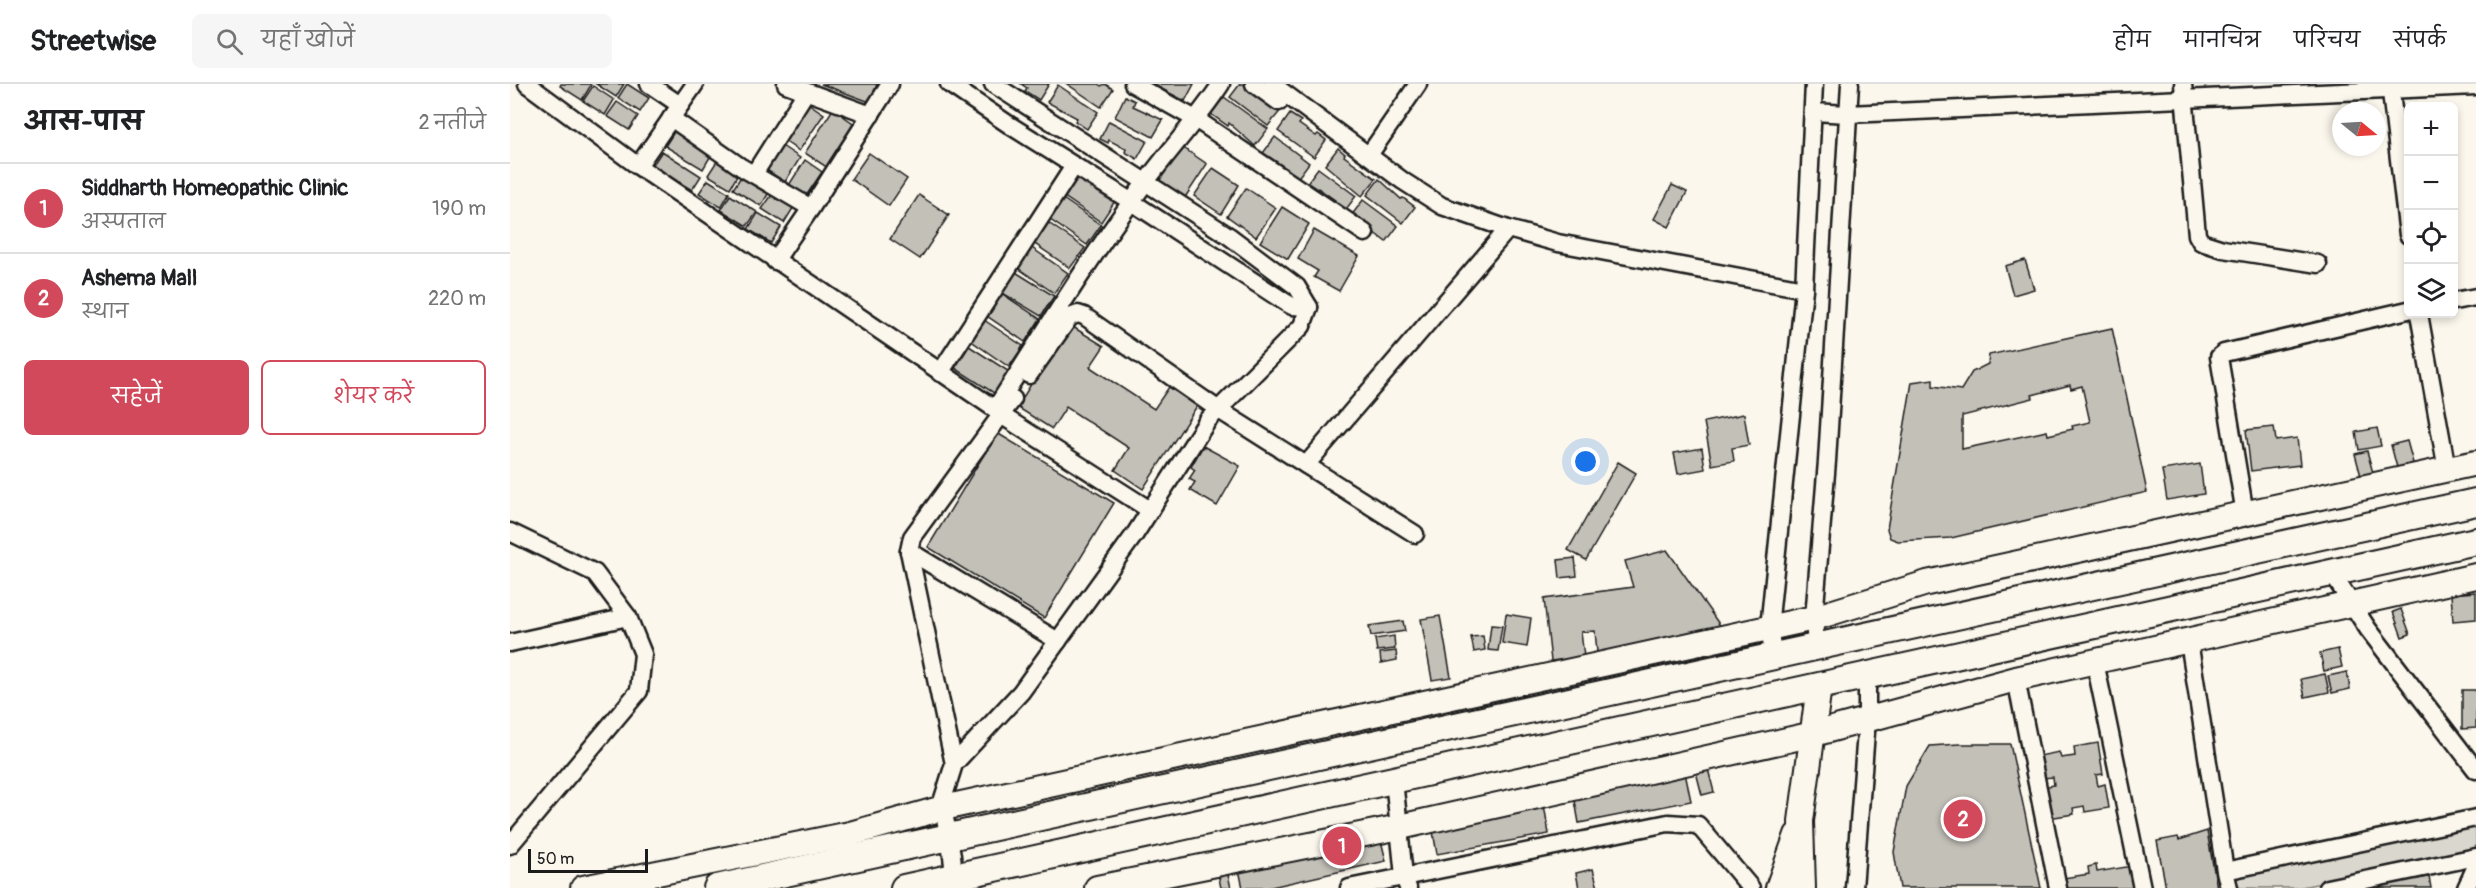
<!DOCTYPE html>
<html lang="hi">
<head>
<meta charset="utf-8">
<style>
  :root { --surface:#fff; --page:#f6f6f6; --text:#202124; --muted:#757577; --line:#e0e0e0; --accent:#d1495b }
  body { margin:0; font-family:Pangolin,"Playpen Sans Deva",sans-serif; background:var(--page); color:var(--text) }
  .controls { position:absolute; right:18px; top:18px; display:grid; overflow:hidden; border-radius:9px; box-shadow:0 3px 9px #0003 }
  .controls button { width:54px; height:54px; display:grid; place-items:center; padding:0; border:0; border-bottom:2px solid var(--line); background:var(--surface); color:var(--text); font:30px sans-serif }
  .compass { position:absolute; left:1822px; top:18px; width:54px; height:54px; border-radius:50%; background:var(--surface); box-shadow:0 3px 9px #0003; rotate:108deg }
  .scale { position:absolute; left:18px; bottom:15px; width:120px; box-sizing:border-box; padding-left:6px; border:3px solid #1c1c1c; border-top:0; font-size:16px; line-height:21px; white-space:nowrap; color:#1c1c1c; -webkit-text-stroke:4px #fbf7ec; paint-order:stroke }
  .you { position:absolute; left:1076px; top:378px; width:21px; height:21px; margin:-15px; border:4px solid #fff; border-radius:50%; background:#1a73e8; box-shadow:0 0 0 9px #1a73e833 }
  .badge { display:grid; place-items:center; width:39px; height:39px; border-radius:50%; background:var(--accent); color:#fff; font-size:20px; font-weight:700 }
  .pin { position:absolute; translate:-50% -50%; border:3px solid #fff; box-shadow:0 2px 6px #0006 }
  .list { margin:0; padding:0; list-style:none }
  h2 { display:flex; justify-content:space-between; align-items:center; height:78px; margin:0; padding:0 24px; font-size:26px }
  h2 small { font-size:20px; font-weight:400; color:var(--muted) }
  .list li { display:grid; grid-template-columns:39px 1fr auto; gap:18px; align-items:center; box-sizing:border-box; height:90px; padding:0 24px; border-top:2px solid var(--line) }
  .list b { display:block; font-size:22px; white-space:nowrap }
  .list p { margin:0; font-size:20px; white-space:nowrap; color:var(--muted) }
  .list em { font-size:20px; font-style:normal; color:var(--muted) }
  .actions { display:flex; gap:12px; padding:18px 24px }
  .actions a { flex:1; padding:14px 0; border:2px solid var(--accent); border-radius:9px; text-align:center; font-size:21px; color:var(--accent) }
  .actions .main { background:var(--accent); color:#fff }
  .icon { flex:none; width:33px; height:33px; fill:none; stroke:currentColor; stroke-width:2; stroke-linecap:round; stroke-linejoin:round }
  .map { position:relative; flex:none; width:1966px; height:804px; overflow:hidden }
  header { display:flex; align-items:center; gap:36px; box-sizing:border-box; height:84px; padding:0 30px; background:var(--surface); border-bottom:2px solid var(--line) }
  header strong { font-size:28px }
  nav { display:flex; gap:33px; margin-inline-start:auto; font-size:21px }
  .search { width:420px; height:54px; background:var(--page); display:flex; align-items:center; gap:15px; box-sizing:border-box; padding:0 21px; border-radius:9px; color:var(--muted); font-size:22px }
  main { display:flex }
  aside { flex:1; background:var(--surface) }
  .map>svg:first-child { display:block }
</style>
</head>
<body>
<header>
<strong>Streetwise</strong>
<div class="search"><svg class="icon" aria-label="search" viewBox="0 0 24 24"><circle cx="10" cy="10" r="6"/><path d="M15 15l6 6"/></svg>यहाँ खोजें</div>
<nav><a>होम</a><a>मानचित्र</a><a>परिचय</a><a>संपर्क</a></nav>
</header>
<main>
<aside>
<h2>आस-पास<small>2 नतीजे</small></h2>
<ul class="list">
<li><span class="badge">1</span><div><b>Siddharth Homeopathic Clinic</b><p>अस्पताल</p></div><em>190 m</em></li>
<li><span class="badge">2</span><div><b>Ashema Mall</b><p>स्थान</p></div><em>220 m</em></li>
</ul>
<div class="actions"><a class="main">सहेजें</a><a>शेयर करें</a></div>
</aside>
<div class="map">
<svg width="1966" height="804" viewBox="0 0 1966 804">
  <rect width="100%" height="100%" fill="#fbf7ec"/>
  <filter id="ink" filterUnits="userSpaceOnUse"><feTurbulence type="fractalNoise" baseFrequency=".0167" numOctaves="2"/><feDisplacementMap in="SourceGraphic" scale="12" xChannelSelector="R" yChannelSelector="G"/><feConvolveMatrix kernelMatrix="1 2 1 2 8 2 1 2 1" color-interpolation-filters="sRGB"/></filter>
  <g filter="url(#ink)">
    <path fill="#dad7ce" stroke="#7b7a75" stroke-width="1.5" d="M1966 742V767L1787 804H1728L1725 793Z"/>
    <g fill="#c3c0b8" stroke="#1c1c1c" stroke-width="1.5" fill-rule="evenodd">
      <path d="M51 0H79L81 1 72 16 50 2Z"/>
      <path d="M86 0H114L106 13Z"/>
      <path d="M117 0 139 14 130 28 108 14Z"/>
      <path d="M311 0H367L360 18Z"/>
      <path d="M511 0H539L529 16 515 7 517 4Z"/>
      <path d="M557 0H588L591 2 595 0 603 5 591 23Z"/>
      <path d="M642 0H684L675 17Z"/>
      <path d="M730 0H739L772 25 758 42 720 13Z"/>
      <path d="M548 1 588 28 577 45 565 37 567 34 537 18Z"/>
      <path d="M83 2 104 16 95 31 73 17Z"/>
      <path d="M615 12 625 17 623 22 653 36 643 53 605 33Z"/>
      <path d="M714 13 758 45 745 62 719 39 718 42 701 30Z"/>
      <path d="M107 18 128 32 119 46 97 32Z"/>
      <path d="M298 19 314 30 289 67 273 56Z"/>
      <path d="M323 25 346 41 318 84 295 69Z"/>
      <path d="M780 30 791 37 789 40 806 52 808 50 816 56 804 73 768 47Z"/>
      <path d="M599 37 637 57 627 75 615 68 616 65 599 56 598 59 590 55Z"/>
      <path d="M166 45 203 68 193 85 155 62Z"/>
      <path d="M765 53 799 79 787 95 777 88 779 86 753 69Z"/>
      <path d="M272 62 290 74 275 98 257 86Z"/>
      <path d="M672 63 697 80 674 115 649 97Z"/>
      <path d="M828 64 835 70 834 72 866 95 852 112 815 81Z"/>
      <path d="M152 67 191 92 182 106 142 82Z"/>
      <path d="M359 69 397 95 379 122 341 95Z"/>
      <path d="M209 74 230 87 220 104 198 91Z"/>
      <path d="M295 76 312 88 296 112 279 101Z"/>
      <path d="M703 84 729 101 711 130 684 112Z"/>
      <path d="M808 84 846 112 834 128 822 119 825 116 808 104 806 107 796 100Z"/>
      <path d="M234 88 261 105 251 122 223 105Z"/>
      <path d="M567 91 605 117 591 138 553 112Z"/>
      <path d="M869 95 891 115 893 114 905 123 893 139 857 111Z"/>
      <path d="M198 96 219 109 211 123 189 109Z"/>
      <path d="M1162 101 1177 108 1159 143 1144 135Z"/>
      <path d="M736 104 766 124 746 153 717 132Z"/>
      <path d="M264 108 285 121 274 139 252 125Z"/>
      <path d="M220 111 247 128 237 142 211 126Z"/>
      <path d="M409 111 439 131 410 175 380 155Z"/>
      <path d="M553 115 591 141 577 161 539 135Z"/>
      <path d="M853 116 888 142 876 158 863 148 864 147 841 132Z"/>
      <path d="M772 123 799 140 778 175 750 158Z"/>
      <path d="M248 129 271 143 261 159 238 145Z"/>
      <path d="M537 138 575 164 560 184 522 158Z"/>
      <path d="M804 146 849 172 829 207 804 193 808 187 788 175Z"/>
      <path d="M519 162 558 189 544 209 505 182Z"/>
      <path d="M1515 176 1524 205 1503 211 1495 182Z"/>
      <path d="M504 187 544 212 531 232 491 208Z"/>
      <path d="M488 207 530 235 515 258 474 230Z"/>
      <path d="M474 236 513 262 499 283 460 256Z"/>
      <path d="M558 240 594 262 580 283 644 325 659 303 687 322 633 405 605 386 619 364 556 323 542 345 507 323Z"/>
      <path d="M1602 244 1637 408 1441 454 1388 457 1380 454 1377 445 1402 298 1423 295V302L1451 306 1462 288 1478 280 1479 271ZM1560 301 1561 305 1572 302 1580 338 1562 342 1563 345 1538 351 1537 347 1452 365V332L1523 314 1522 311Z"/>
      <path d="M459 262 501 289 487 311 445 284Z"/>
      <path d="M1234 330 1239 361 1222 364 1224 377 1202 381 1194 338Z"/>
      <path d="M1764 343 1766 357 1787 354 1790 381 1741 387 1736 346Z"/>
      <path d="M1867 344 1871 362 1849 366 1846 348Z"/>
      <path d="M487 349 604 419 534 534 418 463Z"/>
      <path d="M1897 357 1906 390 1890 395 1881 361Z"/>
      <path d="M693 362 730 382 707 422 680 406 685 398 679 395 685 386 681 383Z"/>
      <path d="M1192 364 1195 385 1168 390 1164 369Z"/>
      <path d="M1857 367 1866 400 1854 403 1845 370Z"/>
      <path d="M1108 378 1126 389 1076 476 1058 466Z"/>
      <path d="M1690 380 1694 410 1657 416 1652 386Z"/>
      <path d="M1157 466 1216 550 1088 578 1085 547 1071 548 1074 573 1041 577 1034 515 1123 503 1115 477Z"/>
      <path d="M1065 474 1067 492 1050 494 1048 476Z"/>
      <path d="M1966 508V535L1943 537 1941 510Z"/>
      <path d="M1891 525 1900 550 1892 553 1883 528Z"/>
      <path d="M996 530 1021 534 1017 563 992 559Z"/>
      <path d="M930 532 941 593 922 596 911 535Z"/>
      <path d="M893 537 895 547 861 552 859 542Z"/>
      <path d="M981 541 992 542 988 567 978 566Z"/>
      <path d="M884 552 885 565 867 567 865 555Z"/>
      <path d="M973 552 975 566 964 568 961 553Z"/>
      <path d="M1828 565 1832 583 1814 587 1810 569Z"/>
      <path d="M886 567 887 576 871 579 870 569Z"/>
      <path d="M1837 588 1840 605 1822 609 1818 592Z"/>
      <path d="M1815 590 1819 608 1795 613 1791 595Z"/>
      <path d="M1952 606H1966V644L1952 645Z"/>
      <path d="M1588 659 1593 690 1586 691 1588 702 1595 700 1599 724 1575 728 1574 722 1563 724 1564 730 1538 734 1533 703 1544 701 1543 693 1533 694 1529 672 1549 668 1551 674 1565 672 1564 663Z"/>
      <path d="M1449 660H1500L1531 804H1390L1384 768 1396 702 1420 662Z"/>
      <path d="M1198 685 1204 708 1192 711 1186 688Z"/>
      <path d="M1175 689 1181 717 1069 739 1064 711Z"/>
      <path d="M1034 721 1039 750 927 770 922 742Z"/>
      <path d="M1697 747 1707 804H1656L1647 757 1668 753 1669 756Z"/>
      <path d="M869 748 876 777 757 804H733L728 781Z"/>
      <path d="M1586 781 1587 788 1622 782 1626 804H1555L1553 794 1579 790 1578 783Z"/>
      <path d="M716 782 721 804H711L707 784Z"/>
      <path d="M1083 785 1088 804H1069L1066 789Z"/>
      <path d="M1919 793 1921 804H1868L1867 801Z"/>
    </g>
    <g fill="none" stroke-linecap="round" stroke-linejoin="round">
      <g stroke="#1c1c1c" stroke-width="21">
        <g id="street">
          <path d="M17 0 128 82 485 325C534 249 581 171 635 99 660 65 688 35 711 0"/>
          <path d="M139 0 170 21"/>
          <path d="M276 0 361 31"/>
          <path d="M439 0 501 42 622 118 775 218 782 222 799 223"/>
          <path d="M623 0 687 36 855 149"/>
          <path d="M744 0 769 18"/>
          <path d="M762 0 893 97 932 122 998 145 1048 159 1294 205"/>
          <path d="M1673 0 1687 151 1691 158 1713 165 1808 180"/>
          <path d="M1880 0 1898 151"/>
          <path d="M1303 28 1338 30 1966 2"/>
          <path d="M161 34 231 83 301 124"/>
          <path d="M859 71 908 0"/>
          <path d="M128 82 185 0"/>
          <path d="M244 90 296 8"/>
          <path d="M265 177 301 124 380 0"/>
          <path d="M1944 217 1966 213"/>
          <path d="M1909 230 1937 386"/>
          <path d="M430 289 564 82"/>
          <path d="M519 291 560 233 568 230 574 232 709 326 905 450"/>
          <path d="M503 315 491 331 640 426"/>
          <path d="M491 331 402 453 399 467 548 557"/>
          <path d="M796 381 998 145"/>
          <path d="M1735 430 1709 273 1714 269 1898 226"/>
          <path d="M0 448 85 489 118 533 133 570 129 607 0 761"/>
          <path d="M399 467 444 680"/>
          <path d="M1821 488 1858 545 1966 686"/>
          <path d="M1679 557 1715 787 1719 804"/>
          <path d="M0 559 118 533"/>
          <path d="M1306 563 1304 534 1317 377 1340 0"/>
          <path d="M1264 573 1259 544 1294 205 1304 0"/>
          <path d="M1585 578 1632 804"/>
          <path d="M1506 595 1548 804"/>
          <path d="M884 696 894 792 898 804"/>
          <path d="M1715 787 1966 734"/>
          <path d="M445 801 442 772 432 718 444 680 511 608 625 450 698 336 792 242 799 223 787 203 719 152 483 0"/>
          <path d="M839 804 1158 739 1188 741 1241 804"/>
          <path d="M1344 804 1357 635V592"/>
          <path d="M1817 804 1966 773"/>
          <path d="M1956 804 1966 782"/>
        </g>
      </g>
      <g stroke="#1c1c1c" stroke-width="28">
        <g id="secondary">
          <path d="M73 804 340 750 433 724 1304 534 1417 499 1966 379"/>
          <path d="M587 804 890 743 1304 650 1506 595 1966 492"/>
          <path d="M1268 804 1287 751"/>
          <path d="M1293 804 1291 737 1309 602"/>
        </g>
      </g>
      <g stroke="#1c1c1c" stroke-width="30">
        <g id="primary">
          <path d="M207 804 1966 418"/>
          <path d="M394 804 1966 457"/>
        </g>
      </g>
      <use href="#street" stroke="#fbf7ec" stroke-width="16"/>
      <use href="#secondary" stroke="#fbf7ec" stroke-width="24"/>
      <use href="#primary" stroke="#fbf7ec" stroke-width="26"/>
    </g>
  </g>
</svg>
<div class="controls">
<button>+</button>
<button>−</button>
<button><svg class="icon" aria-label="locate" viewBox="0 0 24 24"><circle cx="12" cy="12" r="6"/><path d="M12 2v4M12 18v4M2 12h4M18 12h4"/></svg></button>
<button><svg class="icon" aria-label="layers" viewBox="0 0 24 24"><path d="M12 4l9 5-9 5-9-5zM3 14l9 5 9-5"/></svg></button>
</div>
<svg class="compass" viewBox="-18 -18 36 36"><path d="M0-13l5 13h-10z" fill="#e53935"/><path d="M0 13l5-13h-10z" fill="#757577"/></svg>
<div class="scale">50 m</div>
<div class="you"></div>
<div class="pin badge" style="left:832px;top:762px">1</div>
<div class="pin badge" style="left:1453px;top:735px">2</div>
</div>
</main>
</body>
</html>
